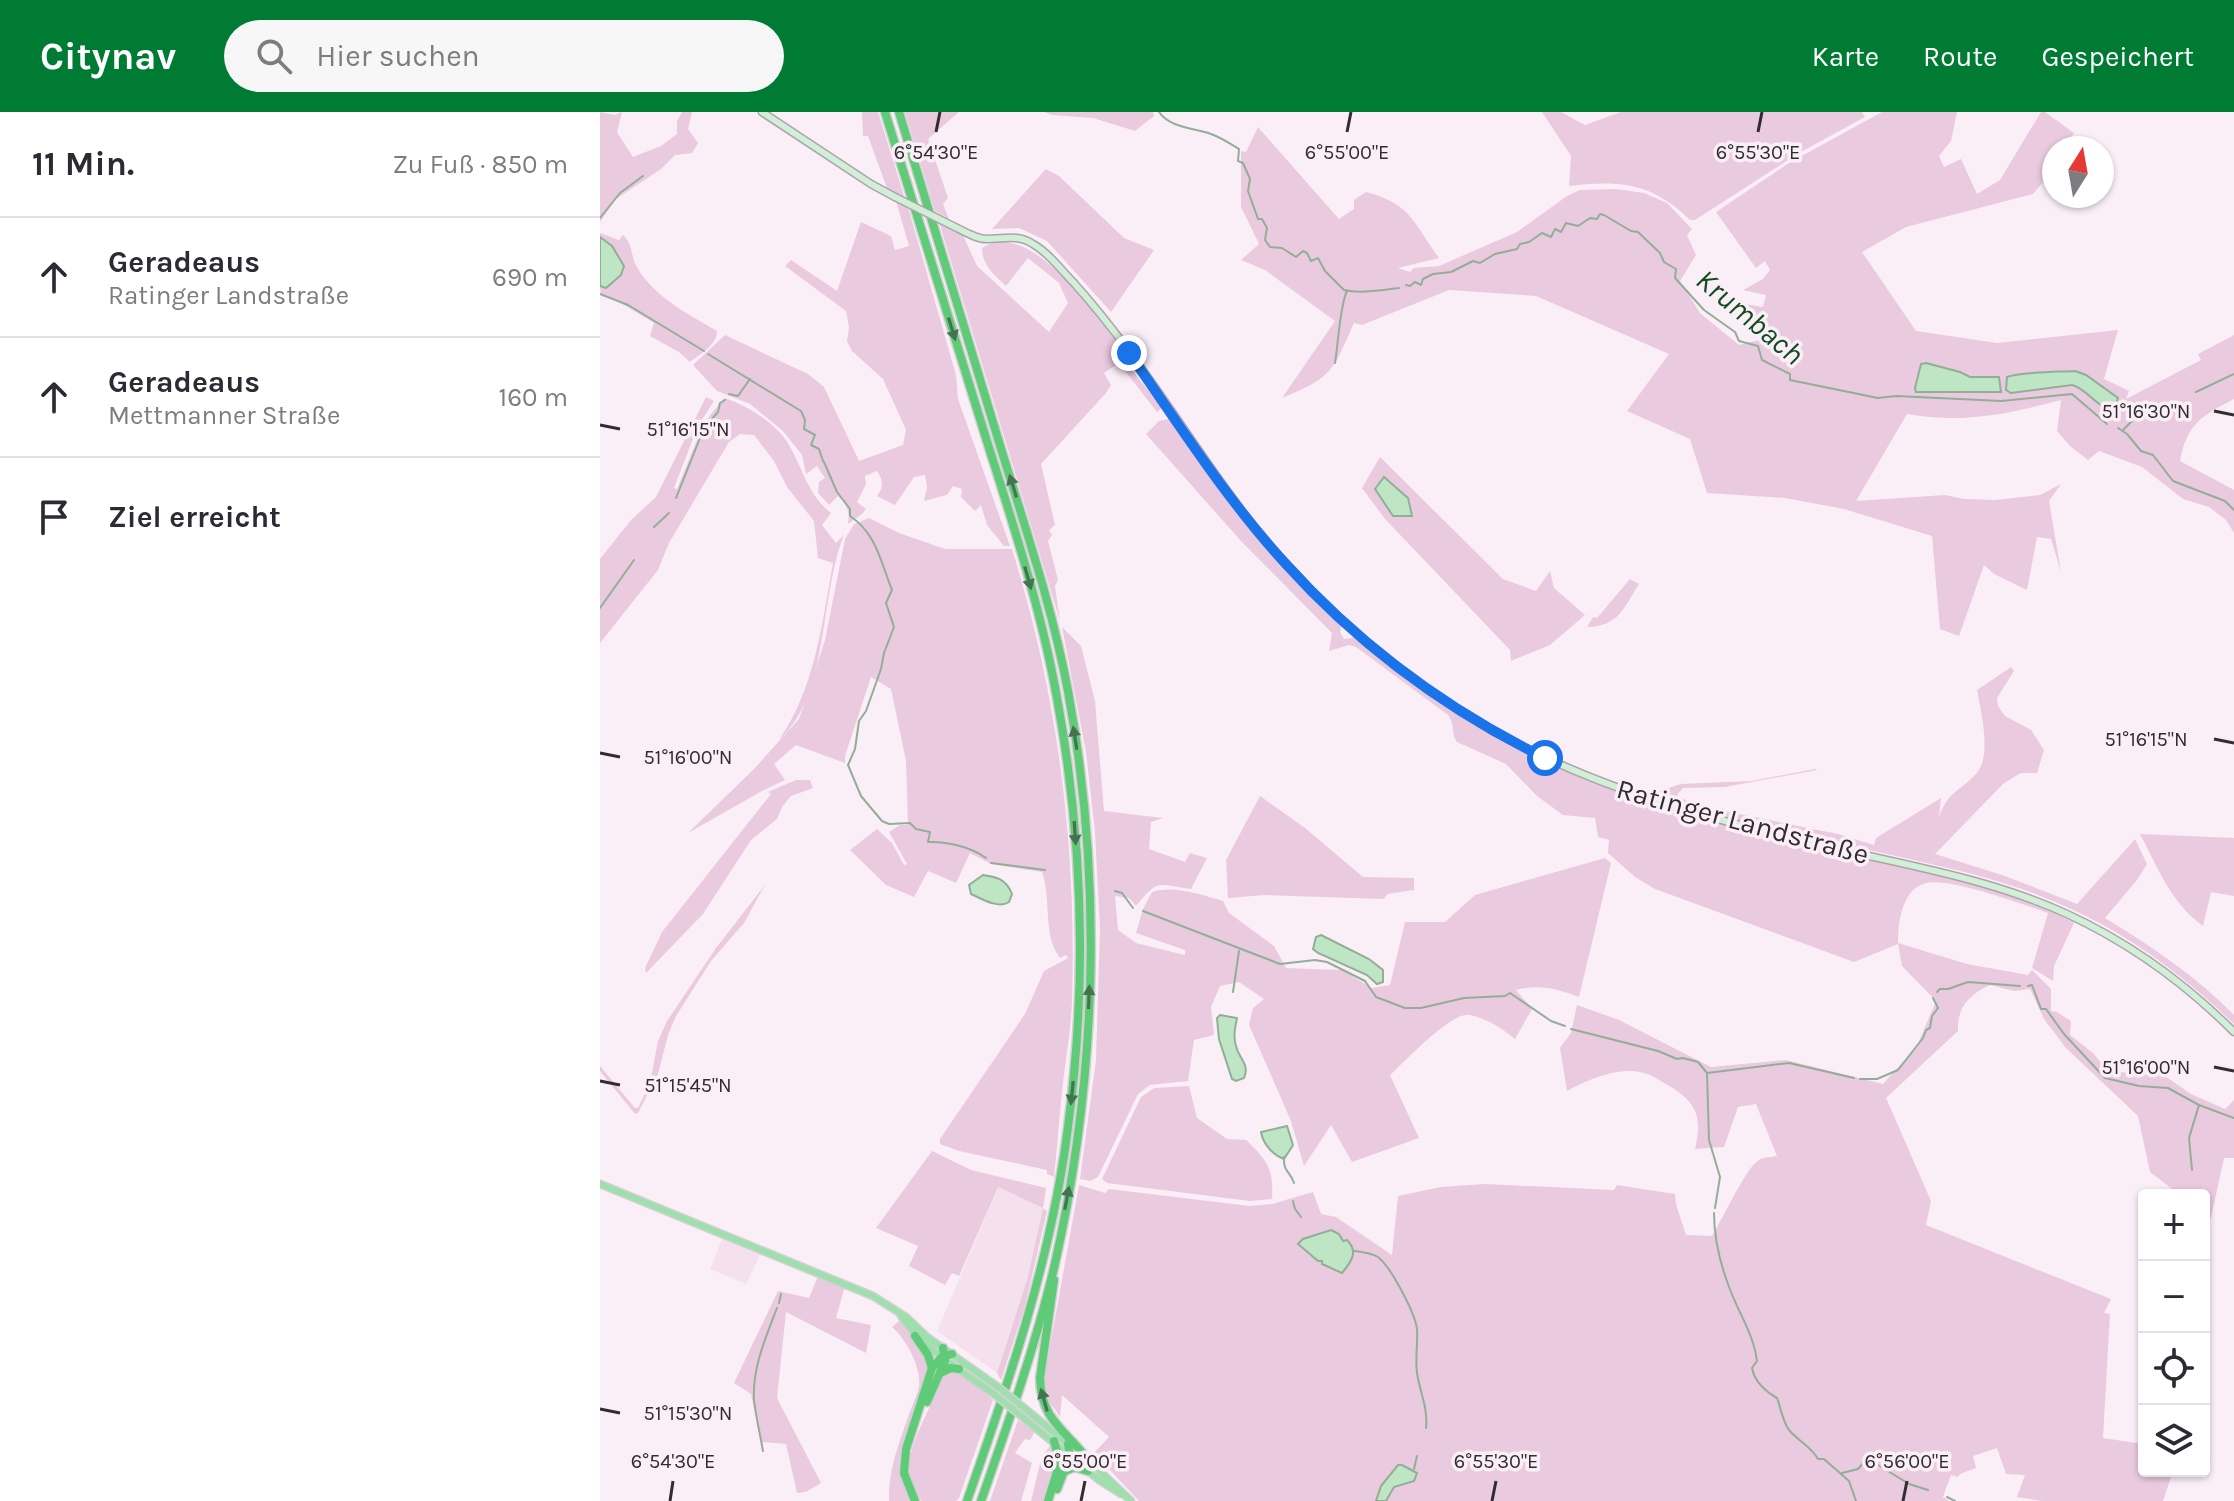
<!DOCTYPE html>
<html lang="de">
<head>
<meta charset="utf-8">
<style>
  :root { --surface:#fff; --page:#f7f7f7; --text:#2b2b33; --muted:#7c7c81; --line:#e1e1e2; --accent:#007b33 }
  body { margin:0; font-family:Karla,sans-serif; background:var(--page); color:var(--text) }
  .controls { position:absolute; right:24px; bottom:24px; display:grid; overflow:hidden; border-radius:8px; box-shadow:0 2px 6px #0004 }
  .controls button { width:72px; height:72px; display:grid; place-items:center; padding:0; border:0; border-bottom:2px solid var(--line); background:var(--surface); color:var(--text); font:40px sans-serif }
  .compass { position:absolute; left:1442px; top:24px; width:72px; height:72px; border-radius:50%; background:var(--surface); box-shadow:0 2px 6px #0004; rotate:11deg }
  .stop { position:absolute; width:24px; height:24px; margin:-18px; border:6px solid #1a73e8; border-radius:50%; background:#fff }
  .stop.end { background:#1a73e8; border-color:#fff; box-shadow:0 2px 8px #0008 }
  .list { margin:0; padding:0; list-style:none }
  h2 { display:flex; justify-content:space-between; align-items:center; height:104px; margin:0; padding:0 32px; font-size:34px }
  h2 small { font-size:26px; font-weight:400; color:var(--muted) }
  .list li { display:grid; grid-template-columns:52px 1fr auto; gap:24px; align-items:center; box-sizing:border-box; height:120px; padding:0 32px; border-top:2px solid var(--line) }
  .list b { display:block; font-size:30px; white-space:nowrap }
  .list p { margin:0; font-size:26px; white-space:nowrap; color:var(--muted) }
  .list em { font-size:26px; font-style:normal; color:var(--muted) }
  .icon { flex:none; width:44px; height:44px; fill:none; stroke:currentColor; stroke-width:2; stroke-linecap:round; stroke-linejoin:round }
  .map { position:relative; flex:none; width:1634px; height:1389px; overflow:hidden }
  header { display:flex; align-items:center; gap:48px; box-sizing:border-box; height:112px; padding:0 40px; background:var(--accent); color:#fff }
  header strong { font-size:38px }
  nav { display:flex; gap:44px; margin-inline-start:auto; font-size:28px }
  .search { width:560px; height:72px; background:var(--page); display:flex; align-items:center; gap:20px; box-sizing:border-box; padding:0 28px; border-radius:44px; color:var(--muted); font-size:30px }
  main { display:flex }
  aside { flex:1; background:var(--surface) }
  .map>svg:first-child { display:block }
</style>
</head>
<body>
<header>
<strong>Citynav</strong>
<div class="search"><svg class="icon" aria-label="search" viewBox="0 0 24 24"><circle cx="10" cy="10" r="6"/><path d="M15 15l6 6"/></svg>Hier suchen</div>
<nav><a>Karte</a><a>Route</a><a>Gespeichert</a></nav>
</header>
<main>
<aside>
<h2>11 Min.<small>Zu Fuß · 850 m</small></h2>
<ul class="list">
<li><svg class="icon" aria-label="ahead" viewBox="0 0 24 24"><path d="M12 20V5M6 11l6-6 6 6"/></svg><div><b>Geradeaus</b><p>Ratinger Landstraße</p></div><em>690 m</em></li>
<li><svg class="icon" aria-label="ahead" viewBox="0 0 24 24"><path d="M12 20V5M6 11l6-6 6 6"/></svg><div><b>Geradeaus</b><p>Mettmanner Straße</p></div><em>160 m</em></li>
<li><svg class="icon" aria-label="arrive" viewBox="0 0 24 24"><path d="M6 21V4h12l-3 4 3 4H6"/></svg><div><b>Ziel erreicht</b></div></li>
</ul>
</aside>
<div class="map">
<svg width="1634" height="1389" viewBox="0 0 1634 1389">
  <rect width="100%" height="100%" fill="#fbeff7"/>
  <g fill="#f5e1ee">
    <path d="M398 1075 443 1096 427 1168 397 1261 337 1219Z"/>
    <path d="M122 1127 160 1143 146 1172 110 1157Z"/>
  </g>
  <g fill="#eacadf" fill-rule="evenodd">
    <path d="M0 0 15 3 22 0 17 20 33 45 61 34 77 22V9L82 0H92L88 17 98 31 92 41 75 43 61 57 16 87 0 110Z"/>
    <path d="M262 0H278L305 87 287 76 268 24H263Z"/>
    <path d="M305 0H359L328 27 348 86 343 92 349 107 335 99Z"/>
    <path d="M444 0H553L554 4 535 19 493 6 452 3Z"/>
    <path d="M942 0H961L985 13 1021 0H1262L1265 5 1199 41 1095 108H1090C1052 71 1021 68 969 74L971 44Z"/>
    <path d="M1282 0H1357L1351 29 1339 44 1344 55 1361 47 1377 82 1400 68 1441 0H1445L1474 21 1466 36H1454V57L1433 82 1306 115 1262 140 1316 219 1397 231 1518 218 1504 267 1529 279 1526 287 1601 248 1598 242 1634 223V287C1602 304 1587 311 1580 349L1634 378V421L1626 408 1609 395 1583 387 1542 355 1499 339 1488 348 1471 335 1457 319 1461 288C1409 302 1360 312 1307 302L1256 389 1345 383 1364 387 1395 388 1440 383 1461 372 1449 389 1461 460 1451 427 1437 425 1427 478 1394 462 1384 453 1359 524 1340 517 1332 424 1244 397 1185 386 1107 381 1090 327 1027 299 1069 242 936 184 849 178 762 213 754 211C732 260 733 265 682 286L735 209 665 158 641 148 659 132 641 95V39L646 40 658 15 739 107 754 97V88L766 80C812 92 813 111 839 146L798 156 810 160 814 156 839 154 917 120 967 84 980 78 1016 77 1044 81 1067 91 1092 117 1087 123 1096 143 1080 169 1100 201 1139 233 1159 228 1160 218 1143 199 1145 192 1163 195 1166 183 1143 178 1163 167 1170 158 1165 149 1156 156 1116 100 1189 51ZM1327 251 1360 260 1370 266 1399 265 1315 276ZM1475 259 1486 263 1518 285 1506 297 1480 275 1459 274 1412 262 1423 264Z"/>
    <path d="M446 57 459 64 524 126 554 138 511 200 447 129 419 116 392 117Z"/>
    <path d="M296 89 308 95 356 263 358 287 410 434H404L387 413 381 393 375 399 361 385 362 377 353 374 347 383 324 389 327 375 325 363 314 365 295 393 277 384C284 376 283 367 277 359L265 364 266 372 257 390 266 397 262 402 248 412C250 400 247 392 238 384L229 393 218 381 219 370 225 366 217 354 206 362 202 343 183 319 150 292 117 279 93 253 125 223 208 262 224 275 259 349 303 333 306 318 283 267 252 239 247 229 249 215 246 199 185 154 191 148 237 179 261 110 291 124 295 138 309 134Z"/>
    <path d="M339 110 362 121 377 154 449 220 468 191 459 171 428 146 406 174C394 163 382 153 382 136 431 105 498 205 522 238L520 243 562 296 557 300 519 251 504 261 511 273 506 281 441 352 455 413 449 418 452 423 448 429 458 468 455 474 460 509Z"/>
    <path d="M0 121 19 128 23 123C34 133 30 145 38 157 57 187 87 201 117 219 117 233 101 241 90 250L79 240 50 224 54 211 16 188 1 184 0 174 5 176 24 158V154L8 130 0 125Z"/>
    <path d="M106 285 114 289 98 314 74 376 77 377 104 311 124 286C147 293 176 311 189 333 203 357 208 383 231 401L222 413 236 431 244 423C220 481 229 584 179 628 215 576 222 512 233 451L218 446 214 409 187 375 174 349 154 323 140 322 129 330 69 431 58 458 0 531V447L31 408 56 385Z"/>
    <path d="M569 307 633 397 693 466 742 512 740 520 744 527 756 525C893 651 1060 700 1237 741 1317 759 1401 772 1474 811L1454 854 1453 869 1432 856 1448 801C1424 793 1344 763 1323 772 1301 780 1298 812 1298 831L1367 852 1428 863 1432 858 1451 877V899L1457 900 1471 909 1470 923 1493 941 1508 959 1565 964 1591 982 1625 997 1634 988V1046H1624L1611 1106 1604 1101V1083H1580L1550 1060 1538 1004 1466 936 1444 907 1430 877 1414 879 1390 873C1369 883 1357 895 1358 919L1286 986 1331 1089 1326 1113 1511 1187 1504 1201 1510 1202 1503 1326 1543 1332 1544 1330V1359H1573L1563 1389H1442L1417 1385 1425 1363 1406 1362 1397 1336 1373 1344 1376 1356 1360 1362 1358 1365 1351 1363 1343 1385 1349 1389H539L494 1341 509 1325 462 1283 460 1305 442 1279 479 1073 505 1081 509 1077 649 1094 672 1092 713 1080 721 1102 736 1105 792 1143 798 1084 841 1075 884 1072 1014 1078 1017 1073 1075 1082 1076 1092 1086 1123 1112 1124C1122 1108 1147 1054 1159 1048 1163 1045 1172 1045 1177 1044L1156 992 1138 995 1124 1035 1095 1037C1102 1006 1098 992 1071 975 1062 970 1053 963 1043 961 1020 954 987 968 967 979L960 936 971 921 977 893 1019 908 1111 955 1186 948 1283 972 1317 934 1336 889 1302 854 1298 832 1254 850 1055 777 1035 765 1008 741 1009 728 998 725 995 706 963 703 937 684 906 652 857 630C851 622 855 612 848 603L756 535 749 533 729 539 732 521 641 429 546 322 559 309Z"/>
    <path d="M780 345 903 467 936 479 950 459 954 476 985 503 950 533 911 549 910 538 785 407 762 376Z"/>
    <path d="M269 406 299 421 345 437H412C458 583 477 736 472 889 471 920 465 949 462 980 459 1008 457 1037 454 1065L447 1062V1058L359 1039 340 1032V1027L425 902 444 859 468 846 466 843 460 846C442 822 452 788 442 760L391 752 370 741 356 771 328 759 314 785 286 773 250 738 277 717 292 731 304 753 307 752 289 720 300 713H308L306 649 291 577 271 565 245 644V651L196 633 174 652 185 668 162 679 88 721 154 657 199 607 225 528 245 427 254 412Z"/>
    <path d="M1030 467 1039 472C1023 497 1019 514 987 515L993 505 997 506Z"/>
    <path d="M462 515 481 534 495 589 504 699 563 706 551 710 549 737 585 750 590 741 607 746 591 777C555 772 559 767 536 794L529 786 515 784 518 818 536 831 585 843V838L536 821 543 797 552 780C575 773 601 783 623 789L629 801 674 834 686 856 742 858 772 876 790 873 805 810H845L875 783 1005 746 1011 751 979 885C957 877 940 872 916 878L932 897 915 927C903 917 886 906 870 903 850 900 806 949 790 963L819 1026 752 1050 731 1013 704 1054 691 1009 649 913 653 896 664 887 639 870 620 874 611 895 614 923 594 928 588 969 550 973 538 982 498 1065 490 1069 480 1067 496 948 500 817 495 720 486 640Z"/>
    <path d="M1411 555 1414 559 1397 586 1398 594 1405 604 1431 618 1444 638 1437 661H1421L1404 671 1335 742 1405 764 1477 792 1535 727 1547 752 1537 768 1505 806C1551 834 1596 864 1634 903V912C1582 862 1526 820 1460 792 1406 768 1349 756 1291 743 1211 725 1128 708 1050 682L1081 672 1151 669 1215 657 1217 658 1125 675 1083 676 1077 683 1094 693 1238 722 1274 733 1276 726 1341 686 1339 705C1348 680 1357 681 1375 663 1393 645 1381 601 1377 578Z"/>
    <path d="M196 668H210L213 676 191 684 182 695 177 707 151 728 103 802 46 861 45 856 62 820 171 682 168 680Z"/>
    <path d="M660 684 705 716 763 765 814 766V778L787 782 784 787 665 783 628 786 626 748Z"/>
    <path d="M1540 722 1634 726V784L1611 780 1603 814C1571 791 1558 756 1540 722Z"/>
    <path d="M165 773 144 811 111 849 76 904 68 923 58 962 38 1001 35 1002 0 959V954L35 996H38L50 971 58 929 67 909 116 836Z"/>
    <path d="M589 974 597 1006 627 1027 646 1028C667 1048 674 1057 672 1087L650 1089 507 1071 502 1067 541 985 554 976Z"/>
    <path d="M332 1039 371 1058 446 1076 443 1096 447 1099 425 1194 401 1268 397 1261 427 1168 443 1096 398 1075 359 1164 352 1161 345 1173 309 1154 318 1134 276 1116Z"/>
    <path d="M218 1164 245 1174 236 1206 271 1213 266 1241 186 1200 177 1286 221 1371 206 1380 197 1381 186 1332 161 1330 151 1282 134 1271 178 1179 209 1186Z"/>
    <path d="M300 1208 318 1230 330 1255C317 1296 289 1348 312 1389H289C288 1357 300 1329 310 1299 313 1292 317 1283 319 1276 322 1256 306 1227 292 1215Z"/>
    <path d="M348 1260C366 1259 380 1277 393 1288L359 1386 356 1389H322C296 1359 316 1325 330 1294 335 1283 339 1269 348 1260Z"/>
    <path d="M418 1308 435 1319 430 1328 425 1327 415 1341 432 1351 421 1389H390Z"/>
    <path d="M450 1334 458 1346 445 1389H431L442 1344Z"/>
  </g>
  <g fill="#bee6c4" stroke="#93ae97" stroke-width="2">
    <path d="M0 125 12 134 24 154 21 163 6 176 0 174Z"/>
    <path d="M1326 251 1360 260 1370 265H1399L1401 280H1316L1315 276 1321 252Z"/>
    <path d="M1475 259 1486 263 1518 286 1514 298C1497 297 1488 277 1472 273L1411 281 1406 278 1407 265C1419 260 1459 260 1475 259Z"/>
    <path d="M784 365 808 386 812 404H793L775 377Z"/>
    <path d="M383 763C397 765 406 767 412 782L409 790C398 797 382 787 371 782L369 773Z"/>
    <path d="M721 823 769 847 783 858V870L777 872 767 863 718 841 713 837 716 825Z"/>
    <path d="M620 903 637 906C635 916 633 925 636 934 639 947 650 952 644 966L636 969 632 967 619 927 617 906Z"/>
    <path d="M687 1014 693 1033 684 1047C673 1043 663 1032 661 1020Z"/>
    <path d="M731 1118 739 1122 743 1129 747 1128C759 1140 751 1150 742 1161L722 1152V1149H718L698 1132 703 1127Z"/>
    <path d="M798 1353H802L817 1361 814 1369 794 1375 786 1389H776L781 1374Z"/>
  </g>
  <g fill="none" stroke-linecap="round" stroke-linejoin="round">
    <g stroke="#93ae97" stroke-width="2">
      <path d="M559 0C570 16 594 16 611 22 620 25 631 32 639 37L638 49 643 51 650 67 648 79 658 107H662L667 116 665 128 670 135 682 136 696 145 703 139 707 141 711 149 718 146 725 159 744 178C761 182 781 178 799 176"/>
      <path d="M0 106 20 81 43 64"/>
      <path d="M806 173 810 174 815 170 821 173 823 167 833 162 851 160 873 149 880 151 895 142 917 137 920 132 929 130 942 121 951 125 955 117 961 120 966 111 978 114 990 106 997 107 1000 102 1004 103 1031 119 1038 120 1060 141 1064 150 1076 157 1075 166 1104 198 1135 220 1139 229 1158 234 1162 248 1190 262V268L1278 286 1296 284 1401 289 1472 282 1507 312"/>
      <path d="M0 182 28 193 104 239"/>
      <path d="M108 242 201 299 205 308 204 317 215 323 211 333 219 337 223 349"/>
      <path d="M735 251C738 234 740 192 747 179"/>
      <path d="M1596 280 1634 262"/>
      <path d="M129 282 138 284 150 267"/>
      <path d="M1518 316 1527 322 1541 339 1553 343 1573 369 1625 389 1634 398"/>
      <path d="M1523 318 1537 304H1545L1588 291"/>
      <path d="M224 350 237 380 250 397V404C277 422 281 451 292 478L286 491 294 515 284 541 281 557 266 599 259 609 255 637 248 653 261 684 282 709 289 712 310 711 316 717 330 720 328 730C346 729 371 735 386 746"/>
      <path d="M76 386 104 316 118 300 120 291 125 288"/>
      <path d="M54 415 69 401"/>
      <path d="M0 496 34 448"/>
      <path d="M391 751 445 758"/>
      <path d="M515 779 522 781 533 796"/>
      <path d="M543 799 680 852 715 848 727 850 765 869 776 885 805 896H821L864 886 905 884 910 881 951 909 965 914"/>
      <path d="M1428 874 1432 873 1441 897H1446L1464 922 1505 966 1539 974 1568 976 1599 993 1634 1006"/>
      <path d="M633 880 639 839"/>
      <path d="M1337 880 1340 877H1348L1368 870 1420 874"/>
      <path d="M971 917 1058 939 1077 947 1083 946 1098 950 1107 961 1109 1028 1120 1065 1115 1096"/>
      <path d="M1107 961 1189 951 1254 966"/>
      <path d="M1260 967H1277L1298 958 1323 926 1326 918 1330 916 1332 904 1338 896 1333 886"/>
      <path d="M684 1045C683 1060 690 1059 694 1071"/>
      <path d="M1592 1058 1589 1026 1599 993"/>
      <path d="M693 1089 695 1097 701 1105"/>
      <path d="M1114 1101C1114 1128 1121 1155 1131 1180 1140 1203 1154 1224 1157 1249L1152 1256C1154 1269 1166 1280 1177 1286 1181 1296 1182 1308 1189 1318 1198 1329 1211 1334 1218 1347H1224L1249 1369 1256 1389"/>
      <path d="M754 1139C762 1140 771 1141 778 1145 791 1155 815 1201 817 1217 818 1231 815 1247 817 1261 820 1281 828 1295 826 1316"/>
      <path d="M179 1191 181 1182"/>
      <path d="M163 1339C160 1322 156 1305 154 1288 152 1256 166 1225 177 1196"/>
      <path d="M814 1357 817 1344"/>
      <path d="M1242 1361 1258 1357 1264 1350 1270 1348 1309 1372 1328 1378"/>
      <path d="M1347 1385 1355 1389"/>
    </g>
    <g stroke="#afa3ab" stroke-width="9">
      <g id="secondary">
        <path d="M162 0 271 72 295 85"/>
        <path d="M351 113C362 118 375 127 387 127 404 127 418 122 433 132 449 141 461 158 473 170 531 234 577 310 628 380 697 476 787 557 890 617 1001 681 1123 710 1247 739 1322 756 1398 770 1467 802 1530 831 1585 871 1634 920"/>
      </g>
    </g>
    <g stroke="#d1d1d1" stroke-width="9">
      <g id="primary">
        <path d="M0 1072 273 1184 306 1205 327 1225 398 1275"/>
        <path d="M301 1204C325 1238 362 1259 395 1283"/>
        <path d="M423 1295 469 1333"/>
        <path d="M420 1303 499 1368 521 1382"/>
        <path d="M487 1347 531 1389"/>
      </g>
    </g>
    <g stroke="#d1d1d1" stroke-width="11">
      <g id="highway">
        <path d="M285 0C318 108 352 215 385 323 412 409 441 496 457 586 483 727 487 873 468 1015 452 1144 410 1267 367 1389"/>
        <path d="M299 0C332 110 366 220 399 330 424 412 452 494 468 579 503 769 497 968 454 1156 435 1235 408 1312 381 1389"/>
        <path d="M454 1168 440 1266C441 1309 466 1318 489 1349"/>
        <path d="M315 1224 328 1243 332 1256"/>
        <path d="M340 1261 351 1256 359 1257"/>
        <path d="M327 1290 345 1249 343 1236"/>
        <path d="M465 1359 474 1355 488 1359"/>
        <path d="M457 1377 470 1343 468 1332"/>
        <path d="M315 1389 304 1361 306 1337 332 1256 342 1245 352 1242"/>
        <path d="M448 1389 460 1350 454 1329"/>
      </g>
    </g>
    <use href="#secondary" stroke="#cfefd6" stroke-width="6"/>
    <use href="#primary" stroke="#9fdfae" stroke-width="6"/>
    <use href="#highway" stroke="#5fca78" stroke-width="8"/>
    <g stroke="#afa3ab" stroke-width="9" stroke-linecap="butt">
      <path id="secondary-bridge" d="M295 85 351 113"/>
    </g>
    <g stroke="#d1d1d1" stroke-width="9" stroke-linecap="butt">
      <g id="primary-bridge">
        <path d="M398 1275 423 1295"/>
        <path d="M395 1283 420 1303"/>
      </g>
    </g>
    <use href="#secondary-bridge" stroke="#cfefd6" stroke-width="6"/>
    <use href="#primary-bridge" stroke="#9fdfae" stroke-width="6"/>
  </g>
  <defs><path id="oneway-solid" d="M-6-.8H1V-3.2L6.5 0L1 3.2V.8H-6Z" transform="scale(2)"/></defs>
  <g fill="#457350">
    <use href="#oneway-solid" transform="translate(352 217) rotate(73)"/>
    <use href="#oneway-solid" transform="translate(413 374) rotate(-107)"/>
    <use href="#oneway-solid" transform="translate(428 466) rotate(74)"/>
    <use href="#oneway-solid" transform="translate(475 626) rotate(-99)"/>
    <use href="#oneway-solid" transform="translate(475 721) rotate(86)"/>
    <use href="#oneway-solid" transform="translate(489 885) rotate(-88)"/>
    <use href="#oneway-solid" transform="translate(472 981) rotate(96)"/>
    <use href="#oneway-solid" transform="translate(467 1086) rotate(-79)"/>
    <use href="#oneway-solid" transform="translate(444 1288) rotate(-106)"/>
  </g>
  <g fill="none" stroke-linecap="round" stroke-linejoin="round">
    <path stroke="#1a73e8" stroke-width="10" d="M529 241C579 312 626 387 685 451 758 532 847 598 945 646"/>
  </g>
  <path fill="none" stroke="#302c2f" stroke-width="3" d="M336 20 340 0M747 20 751 0M1158 20 1162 0M1614 299 1634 303M0 313 20 317M1614 627 1634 631M0 641 20 645M1614 955 1634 959M0 969 20 973M0 1297 20 1301M70 1389 73 1369M481 1389 485 1369M892 1389 896 1369M1303 1389 1307 1369"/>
  <g text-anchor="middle" stroke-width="7" stroke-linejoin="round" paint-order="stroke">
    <g font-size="28" fill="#302c2f" stroke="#fbeff7">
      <text transform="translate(1143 709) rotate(15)" y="10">Ratinger Landstraße</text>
    </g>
    <g font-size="30" font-style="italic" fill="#0f4c21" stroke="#fbeff7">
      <text transform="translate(1150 205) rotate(40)" y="10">Krumbach</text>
    </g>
  </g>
  <g font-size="20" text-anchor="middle" fill="#302c2f" stroke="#fbeff7" stroke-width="7" stroke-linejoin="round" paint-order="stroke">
    <text x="336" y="47">6°54'30"E</text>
    <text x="747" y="47">6°55'00"E</text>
    <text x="1158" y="47">6°55'30"E</text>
    <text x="1546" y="306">51°16'30"N</text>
    <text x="88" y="324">51°16'15"N</text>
    <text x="1546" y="634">51°16'15"N</text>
    <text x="88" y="652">51°16'00"N</text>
    <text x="1546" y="962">51°16'00"N</text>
    <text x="88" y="980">51°15'45"N</text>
    <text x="88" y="1308">51°15'30"N</text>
    <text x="73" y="1356">6°54'30"E</text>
    <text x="485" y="1356">6°55'00"E</text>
    <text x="896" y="1356">6°55'30"E</text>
    <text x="1307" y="1356">6°56'00"E</text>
  </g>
</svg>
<div class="controls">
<button>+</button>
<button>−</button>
<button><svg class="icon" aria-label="locate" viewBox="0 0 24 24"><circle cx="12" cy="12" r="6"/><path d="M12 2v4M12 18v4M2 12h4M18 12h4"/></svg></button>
<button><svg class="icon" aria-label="layers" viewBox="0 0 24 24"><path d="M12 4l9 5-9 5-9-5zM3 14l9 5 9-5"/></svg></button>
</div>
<svg class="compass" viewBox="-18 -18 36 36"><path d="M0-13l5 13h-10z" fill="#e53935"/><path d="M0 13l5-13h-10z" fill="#7c7c81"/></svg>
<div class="stop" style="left:945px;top:646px"></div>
<div class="stop end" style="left:529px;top:241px"></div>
</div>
</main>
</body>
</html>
